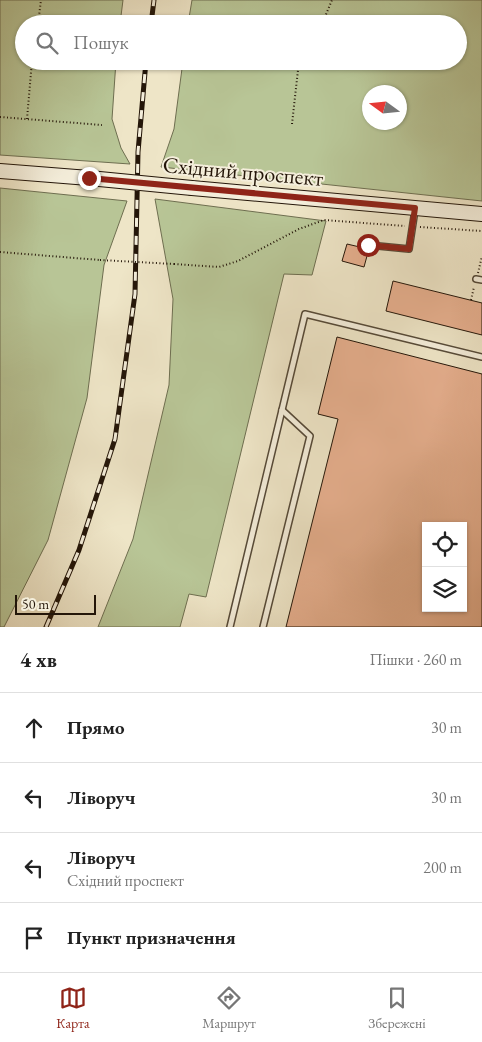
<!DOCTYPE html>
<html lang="uk">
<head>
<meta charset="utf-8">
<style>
  :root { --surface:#fff; --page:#f6f6f6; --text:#222; --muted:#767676; --line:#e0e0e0; --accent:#8f2418 }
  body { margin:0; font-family:"EB Garamond",serif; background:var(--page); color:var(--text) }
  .controls { position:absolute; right:15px; bottom:15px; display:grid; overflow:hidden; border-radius:0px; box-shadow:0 1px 4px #0004 }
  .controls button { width:45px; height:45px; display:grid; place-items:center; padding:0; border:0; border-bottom:1px solid var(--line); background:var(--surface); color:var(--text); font:25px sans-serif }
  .compass { position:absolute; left:362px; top:85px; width:45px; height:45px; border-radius:50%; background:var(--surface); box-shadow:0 1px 4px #0004; rotate:285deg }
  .scale { position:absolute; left:15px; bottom:12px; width:81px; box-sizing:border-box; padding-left:5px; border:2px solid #241609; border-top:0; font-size:14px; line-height:18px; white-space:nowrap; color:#241609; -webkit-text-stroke:4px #f4eedb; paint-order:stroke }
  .stop { position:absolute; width:15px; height:15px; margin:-11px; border:4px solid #8f2418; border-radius:50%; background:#fff }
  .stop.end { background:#8f2418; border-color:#fff; box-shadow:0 1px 5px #0008 }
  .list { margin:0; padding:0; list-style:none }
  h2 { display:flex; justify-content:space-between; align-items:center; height:65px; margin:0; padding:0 20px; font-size:21px }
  h2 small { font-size:16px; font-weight:400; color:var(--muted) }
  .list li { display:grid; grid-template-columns:32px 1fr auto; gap:15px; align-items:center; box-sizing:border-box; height:70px; padding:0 20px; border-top:1px solid var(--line) }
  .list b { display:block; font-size:19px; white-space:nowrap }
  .list p { margin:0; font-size:16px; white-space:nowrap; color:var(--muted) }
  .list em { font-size:16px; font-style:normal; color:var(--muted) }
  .icon { flex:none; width:28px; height:28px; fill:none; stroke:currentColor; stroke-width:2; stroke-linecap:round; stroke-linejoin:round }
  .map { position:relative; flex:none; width:482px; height:627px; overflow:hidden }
  .search { position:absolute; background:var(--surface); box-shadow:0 1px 4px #0004; left:15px; right:15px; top:15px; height:55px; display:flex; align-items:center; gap:12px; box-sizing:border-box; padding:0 18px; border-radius:28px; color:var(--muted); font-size:19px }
  .sheet { height:345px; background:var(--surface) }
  nav { display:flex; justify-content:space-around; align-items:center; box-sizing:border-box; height:70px; border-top:1px solid var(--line); background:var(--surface); font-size:14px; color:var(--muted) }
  nav a { display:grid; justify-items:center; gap:2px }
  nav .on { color:var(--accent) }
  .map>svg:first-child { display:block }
</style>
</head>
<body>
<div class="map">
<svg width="482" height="627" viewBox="0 0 482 627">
  <rect width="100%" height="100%" fill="#eee5c7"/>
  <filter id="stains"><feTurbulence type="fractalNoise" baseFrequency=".004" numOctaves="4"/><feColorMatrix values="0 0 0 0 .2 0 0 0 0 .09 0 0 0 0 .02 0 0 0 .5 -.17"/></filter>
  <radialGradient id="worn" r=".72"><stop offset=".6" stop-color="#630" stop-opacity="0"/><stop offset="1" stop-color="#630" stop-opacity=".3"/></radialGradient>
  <g fill="#b8c596" stroke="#6e6e50" fill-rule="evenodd">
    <path d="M0 0H123L120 24H24V61H116L112 119 121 148 130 164 0 155Z"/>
    <path d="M192 0H482V201L161 167 174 129 183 61H458V24H188ZM370 92H400V122H370Z"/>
    <path d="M0 188 127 201 104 265 87 398 48 540 4 627H0Z"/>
    <path d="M155 199 326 221 312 275 284 274 206 597 189 594 180 627H98L133 539 169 385 173 299Z"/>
  </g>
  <g fill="#e5ae8d" stroke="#241609" fill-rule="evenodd">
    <path d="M347 244 364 248 367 256 364 267 342 261Z"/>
    <path d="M393 281 482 303V335L386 311Z"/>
    <path d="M337 337 482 374V627H286L338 419 318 414ZM426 526H463V608H426Z"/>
  </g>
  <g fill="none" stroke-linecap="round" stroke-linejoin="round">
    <g stroke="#564a38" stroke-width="8">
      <g id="lane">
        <path d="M368 245 409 249 415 210"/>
        <path d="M476 279 482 280"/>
        <path d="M230 627 305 314 482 357"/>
        <path d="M263 627 310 436 282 410"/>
      </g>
    </g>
    <g stroke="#241609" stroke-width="16">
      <g id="secondary">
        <path d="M0 171 89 178"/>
        <path d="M192 188 482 214"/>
      </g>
    </g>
    <g stroke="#241609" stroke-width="2" stroke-dasharray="1 2.5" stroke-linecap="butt">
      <path d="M38 24 41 0"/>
      <path d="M322 24 332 0"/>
      <path d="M0 117 102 125"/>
      <path d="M27 119 32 61"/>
      <path d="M292 124 299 61"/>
      <path d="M420 227 482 231"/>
      <path d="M0 252 100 260"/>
      <path d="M174 264 219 267 238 261 299 229 324 220 405 226"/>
      <path d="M478 273 482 256"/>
      <path d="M471 300 474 287"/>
    </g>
    <use href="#lane" stroke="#f4eedb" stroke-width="5"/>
    <use href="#secondary" stroke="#f4eedb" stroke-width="14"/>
    <g stroke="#241609" stroke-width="5">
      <g id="rail">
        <path d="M151 24 154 0"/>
        <path d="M46 627 79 550 115 439 135 294 138 152 146 61"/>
      </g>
    </g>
    <use href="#rail" stroke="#f4eedb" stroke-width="3" stroke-dasharray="9" stroke-linecap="butt"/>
    <g stroke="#241609" stroke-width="16" stroke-linecap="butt">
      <path id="secondary-bridge" d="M89 178 192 188"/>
    </g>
    <path stroke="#241609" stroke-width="2" stroke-dasharray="1 2.5" stroke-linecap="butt" d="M100 260 174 264"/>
    <use href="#secondary-bridge" stroke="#f4eedb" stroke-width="14"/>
  </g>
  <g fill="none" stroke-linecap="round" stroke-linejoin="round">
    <path stroke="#8f2418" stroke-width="6" d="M89 178 415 208 409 249 368 245"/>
  </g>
  <g text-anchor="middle" stroke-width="4" stroke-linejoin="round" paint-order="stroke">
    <g font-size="22" fill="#241609" stroke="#f4eedb">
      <text transform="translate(243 171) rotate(5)" y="8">Східний проспект</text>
    </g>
  </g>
  <rect width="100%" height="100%" filter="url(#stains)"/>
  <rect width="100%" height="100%" fill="url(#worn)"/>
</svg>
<div class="controls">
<button><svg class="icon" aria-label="locate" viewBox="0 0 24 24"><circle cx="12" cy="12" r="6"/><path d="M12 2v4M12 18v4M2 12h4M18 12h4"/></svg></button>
<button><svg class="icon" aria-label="layers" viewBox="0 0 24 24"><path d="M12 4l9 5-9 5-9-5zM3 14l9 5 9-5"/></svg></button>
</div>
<svg class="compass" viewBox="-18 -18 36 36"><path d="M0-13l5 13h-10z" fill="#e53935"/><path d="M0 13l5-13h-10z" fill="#767676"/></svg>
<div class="scale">50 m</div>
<div class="stop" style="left:368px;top:245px"></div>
<div class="stop end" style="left:89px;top:178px"></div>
<div class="search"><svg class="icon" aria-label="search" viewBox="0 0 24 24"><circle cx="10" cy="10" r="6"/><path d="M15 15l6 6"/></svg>Пошук</div>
</div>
<section class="sheet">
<h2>4 хв<small>Пішки · 260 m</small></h2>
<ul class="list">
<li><svg class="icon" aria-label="ahead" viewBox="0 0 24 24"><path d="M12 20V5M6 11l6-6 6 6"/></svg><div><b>Прямо</b></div><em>30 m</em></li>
<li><svg class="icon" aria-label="left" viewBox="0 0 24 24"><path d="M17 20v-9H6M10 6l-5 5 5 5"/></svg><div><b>Ліворуч</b></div><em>30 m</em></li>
<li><svg class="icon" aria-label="left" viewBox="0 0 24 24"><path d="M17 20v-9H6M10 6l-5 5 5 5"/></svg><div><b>Ліворуч</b><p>Східний проспект</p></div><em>200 m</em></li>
<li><svg class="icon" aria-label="arrive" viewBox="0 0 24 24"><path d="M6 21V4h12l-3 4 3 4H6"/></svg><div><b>Пункт призначення</b></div></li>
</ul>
</section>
<nav>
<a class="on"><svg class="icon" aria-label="map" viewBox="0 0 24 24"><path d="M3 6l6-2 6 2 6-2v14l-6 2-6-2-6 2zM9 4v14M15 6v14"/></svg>Карта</a>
<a><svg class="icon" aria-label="directions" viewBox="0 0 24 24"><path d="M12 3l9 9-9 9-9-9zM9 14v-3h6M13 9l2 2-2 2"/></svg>Маршрут</a>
<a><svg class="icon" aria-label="saved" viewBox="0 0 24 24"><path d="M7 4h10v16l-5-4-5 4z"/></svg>Збережені</a>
</nav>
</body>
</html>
